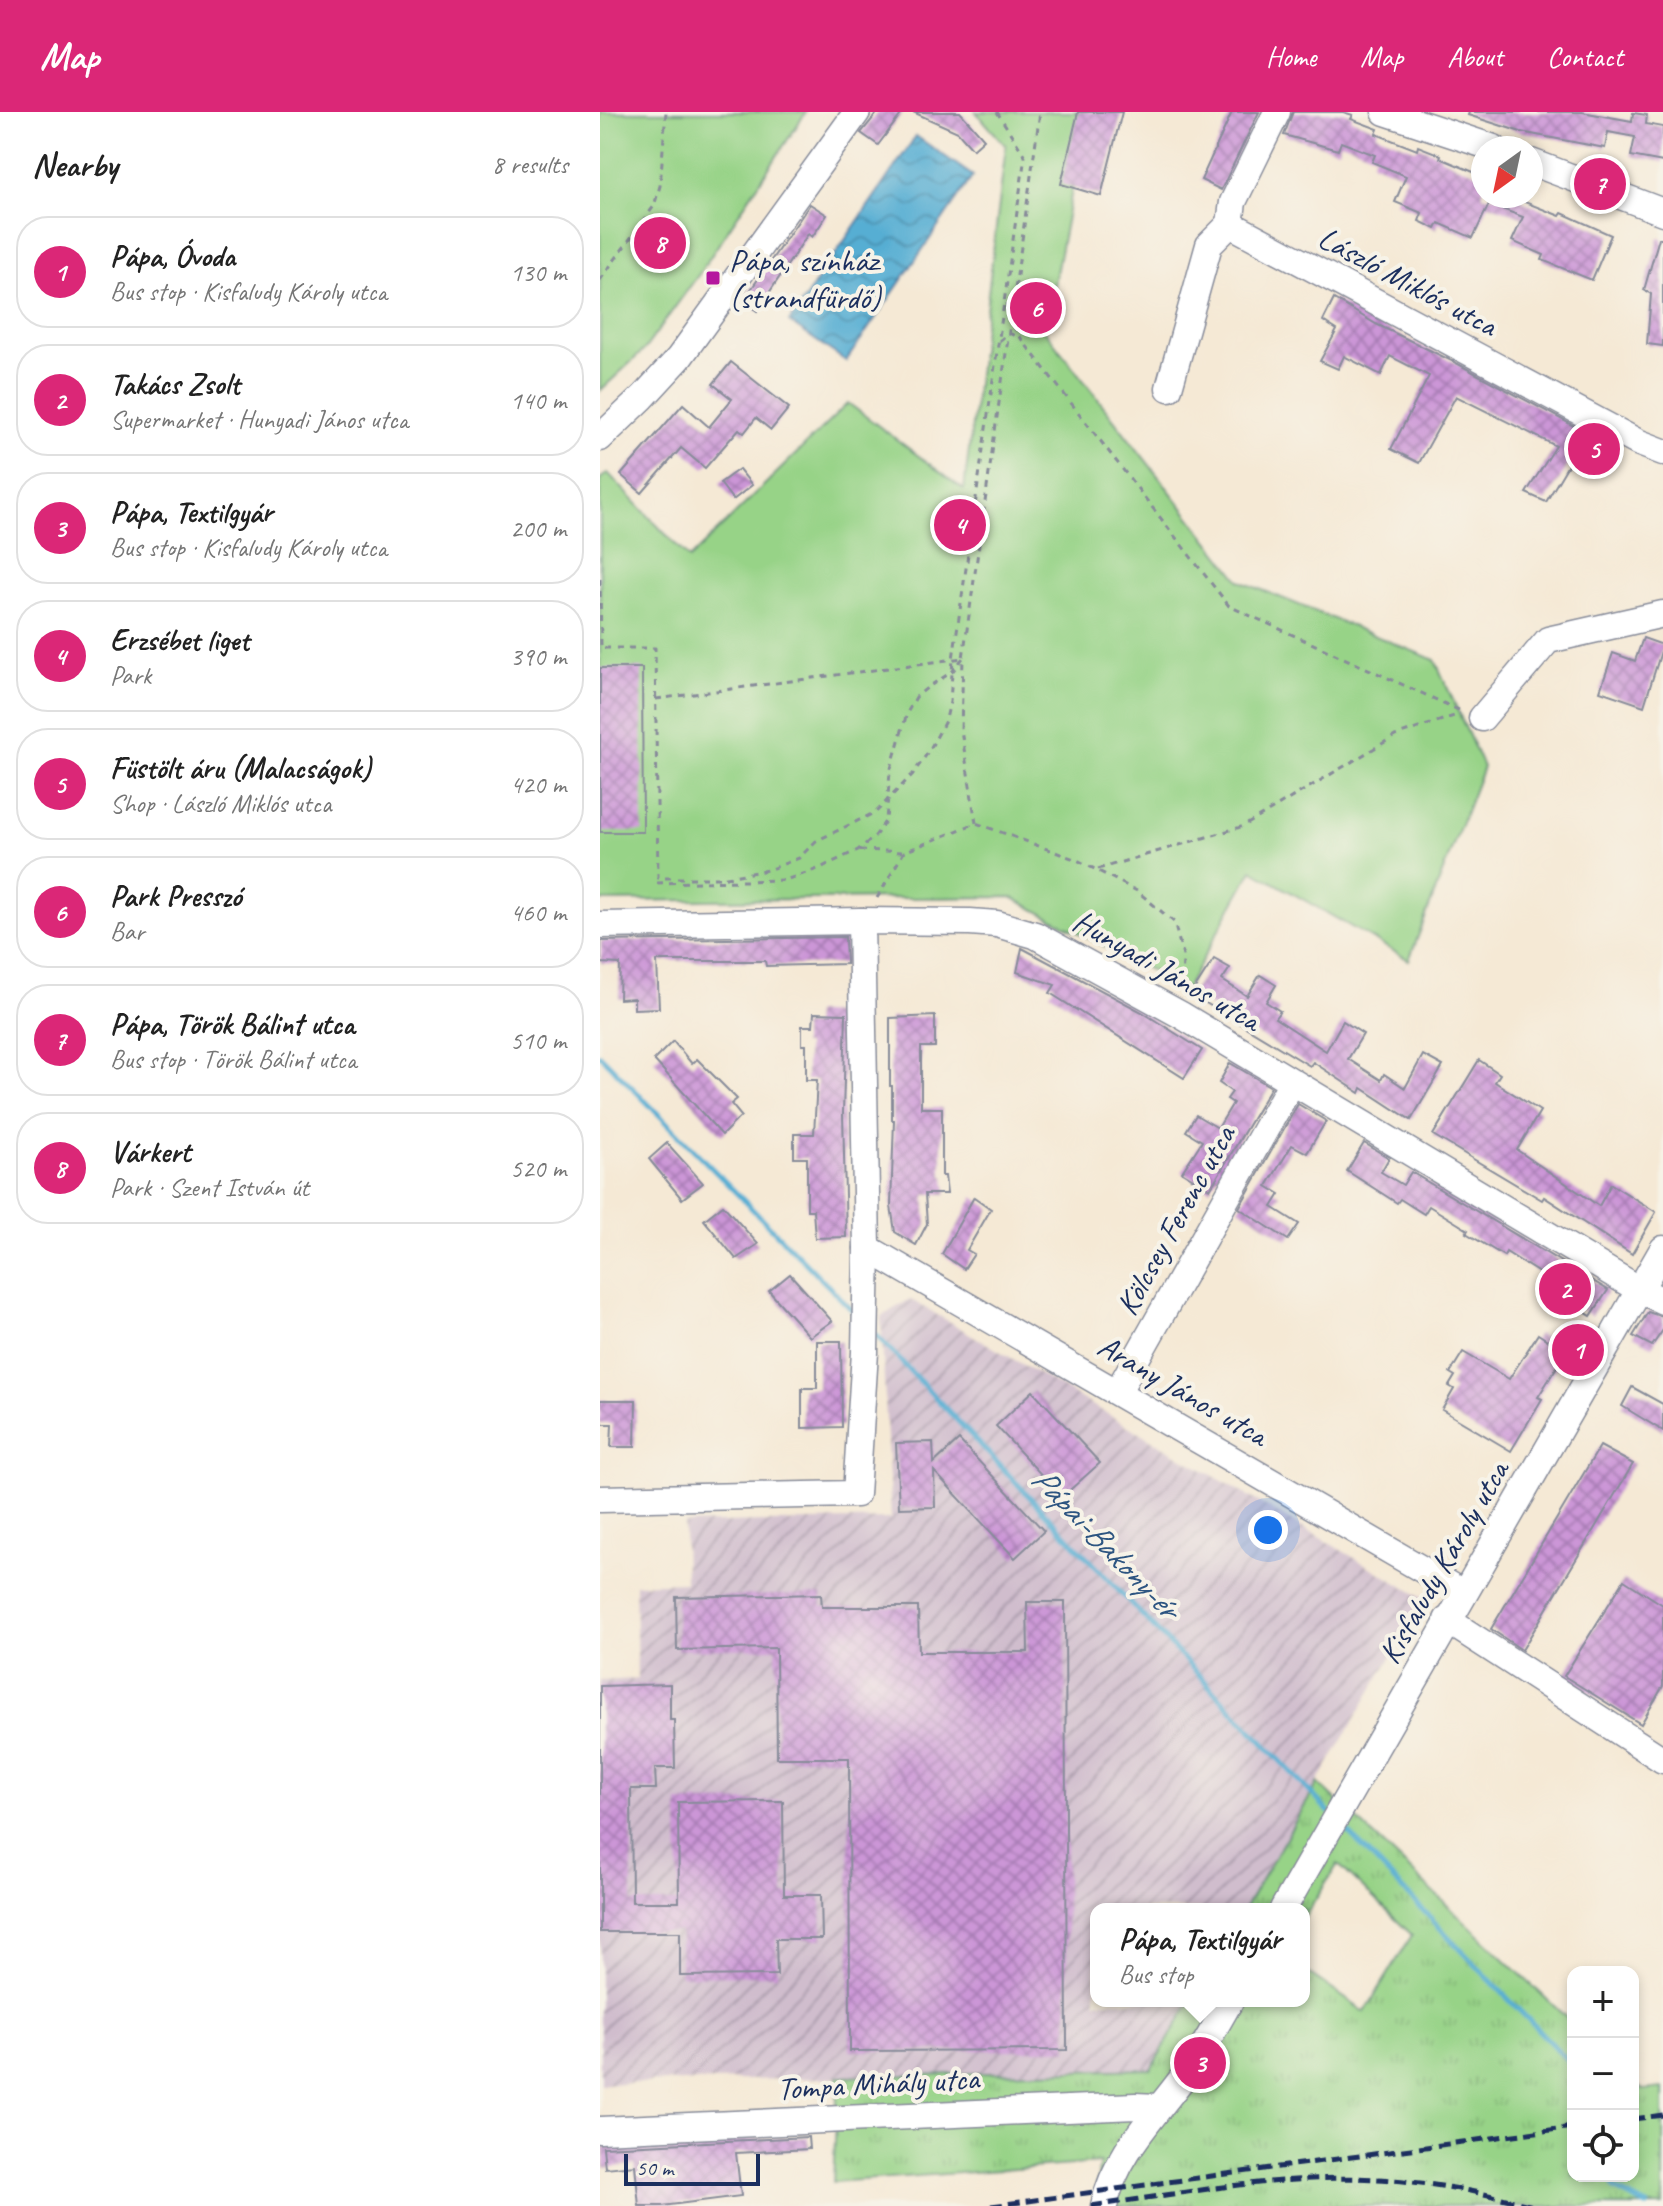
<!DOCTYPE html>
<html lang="en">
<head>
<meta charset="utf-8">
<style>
  :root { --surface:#fff; --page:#f2f2f2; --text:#222; --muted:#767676; --line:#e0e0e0; --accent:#db2777 }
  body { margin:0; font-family:Caveat,sans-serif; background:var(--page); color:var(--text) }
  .controls { position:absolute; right:24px; bottom:24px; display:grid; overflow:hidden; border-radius:16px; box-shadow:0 4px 12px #0003 }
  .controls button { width:72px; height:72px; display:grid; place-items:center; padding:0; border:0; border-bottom:2px solid var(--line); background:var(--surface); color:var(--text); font:40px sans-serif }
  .compass { position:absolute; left:871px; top:24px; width:72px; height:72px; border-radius:50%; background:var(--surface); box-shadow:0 4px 12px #0003; rotate:213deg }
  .scale { position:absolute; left:24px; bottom:20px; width:136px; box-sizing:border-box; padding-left:8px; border:4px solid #1b2f5e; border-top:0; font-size:22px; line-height:28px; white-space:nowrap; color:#1b2f5e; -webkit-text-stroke:6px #f7f3e8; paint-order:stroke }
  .you { position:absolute; left:668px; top:1418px; width:28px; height:28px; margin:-20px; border:6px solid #fff; border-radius:50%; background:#1a73e8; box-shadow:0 0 0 12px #1a73e833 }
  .badge { display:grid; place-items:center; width:52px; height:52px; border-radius:50%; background:var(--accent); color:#fff; font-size:26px; font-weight:700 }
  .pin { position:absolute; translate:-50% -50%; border:4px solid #fff; box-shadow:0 2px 8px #0006 }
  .popup { position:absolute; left:490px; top:1791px; width:220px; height:104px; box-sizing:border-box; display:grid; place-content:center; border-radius:16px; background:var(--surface); filter:drop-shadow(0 2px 6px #0005); font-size:26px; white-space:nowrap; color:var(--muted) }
  .popup b { font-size:30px; color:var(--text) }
  .popup::after { content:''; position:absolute; left:50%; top:100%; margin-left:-16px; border:16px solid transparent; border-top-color:var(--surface) }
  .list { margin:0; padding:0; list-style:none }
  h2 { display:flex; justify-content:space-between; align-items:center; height:104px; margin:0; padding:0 32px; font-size:34px }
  h2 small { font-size:26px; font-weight:400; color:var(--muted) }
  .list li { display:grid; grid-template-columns:52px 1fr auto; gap:24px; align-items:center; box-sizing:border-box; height:112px; margin:0 16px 16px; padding:0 16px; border:2px solid var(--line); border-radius:32px }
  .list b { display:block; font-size:30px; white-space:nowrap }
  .list p { margin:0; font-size:26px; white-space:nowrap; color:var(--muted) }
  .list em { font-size:26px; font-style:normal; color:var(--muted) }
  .icon { flex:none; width:44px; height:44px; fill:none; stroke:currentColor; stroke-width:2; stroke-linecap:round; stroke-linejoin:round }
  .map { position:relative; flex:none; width:1063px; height:2094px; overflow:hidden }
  header { display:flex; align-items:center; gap:48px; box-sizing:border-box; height:112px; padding:0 40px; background:var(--accent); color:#fff }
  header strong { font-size:38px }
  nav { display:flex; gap:44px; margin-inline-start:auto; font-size:28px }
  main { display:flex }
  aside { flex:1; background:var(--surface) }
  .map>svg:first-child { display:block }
</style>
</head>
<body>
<header>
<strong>Map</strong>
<nav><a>Home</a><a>Map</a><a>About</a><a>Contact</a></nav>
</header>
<main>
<aside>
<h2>Nearby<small>8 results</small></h2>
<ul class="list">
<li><span class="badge">1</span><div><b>Pápa, Óvoda</b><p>Bus stop · Kisfaludy Károly utca</p></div><em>130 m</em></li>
<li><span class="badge">2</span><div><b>Takács Zsolt</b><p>Supermarket · Hunyadi János utca</p></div><em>140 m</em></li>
<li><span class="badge">3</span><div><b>Pápa, Textilgyár</b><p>Bus stop · Kisfaludy Károly utca</p></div><em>200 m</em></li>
<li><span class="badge">4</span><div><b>Erzsébet liget</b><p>Park</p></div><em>390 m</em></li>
<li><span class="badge">5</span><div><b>Füstölt áru (Malacságok)</b><p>Shop · László Miklós utca</p></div><em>420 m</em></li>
<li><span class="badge">6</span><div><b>Park Presszó</b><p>Bar</p></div><em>460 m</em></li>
<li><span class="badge">7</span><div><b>Pápa, Török Bálint utca</b><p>Bus stop · Török Bálint utca</p></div><em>510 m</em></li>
<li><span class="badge">8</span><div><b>Várkert</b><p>Park · Szent István út</p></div><em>520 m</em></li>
</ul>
</aside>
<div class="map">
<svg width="1063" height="2094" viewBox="0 0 1063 2094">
  <defs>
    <pattern id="industrial-furrows" width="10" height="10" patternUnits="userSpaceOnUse" patternTransform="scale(2)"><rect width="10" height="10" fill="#d0bdcd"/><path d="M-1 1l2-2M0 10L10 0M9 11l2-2" fill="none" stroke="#a89aaa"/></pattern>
    <pattern id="grass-tufts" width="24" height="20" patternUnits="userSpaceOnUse" patternTransform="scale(2)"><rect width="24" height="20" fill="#97d387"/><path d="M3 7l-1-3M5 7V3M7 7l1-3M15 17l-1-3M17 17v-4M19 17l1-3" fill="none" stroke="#82b577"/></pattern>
    <pattern id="water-waves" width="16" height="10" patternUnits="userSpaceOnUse" patternTransform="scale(2)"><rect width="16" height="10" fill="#57aed3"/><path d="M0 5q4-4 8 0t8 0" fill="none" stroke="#478eae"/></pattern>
    <pattern id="building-cross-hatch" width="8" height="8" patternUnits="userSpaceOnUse" patternTransform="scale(2)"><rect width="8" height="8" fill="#cc96d7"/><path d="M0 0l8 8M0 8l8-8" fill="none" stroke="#a57bb2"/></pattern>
  </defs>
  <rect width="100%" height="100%" fill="#f7f3e8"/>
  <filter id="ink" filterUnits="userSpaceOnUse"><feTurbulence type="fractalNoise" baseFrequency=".0125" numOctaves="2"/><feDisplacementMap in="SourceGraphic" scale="16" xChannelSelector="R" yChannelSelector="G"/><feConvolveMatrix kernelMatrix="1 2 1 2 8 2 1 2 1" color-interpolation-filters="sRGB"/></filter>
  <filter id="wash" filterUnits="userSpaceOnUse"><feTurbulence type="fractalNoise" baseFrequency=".006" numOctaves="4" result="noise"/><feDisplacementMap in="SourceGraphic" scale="32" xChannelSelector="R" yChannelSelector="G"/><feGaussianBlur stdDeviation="1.8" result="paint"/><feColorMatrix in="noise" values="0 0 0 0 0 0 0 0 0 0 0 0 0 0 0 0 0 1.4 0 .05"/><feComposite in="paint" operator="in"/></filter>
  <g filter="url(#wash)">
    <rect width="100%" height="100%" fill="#f5e9d5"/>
    <path fill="url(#industrial-furrows)" d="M310 1187 825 1487 644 1797H496V1889H591L551 1957 0 1972V1569L37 1567 35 1472 85 1470 84 1412 291 1407 281 1205Z"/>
    <path fill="url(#grass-tufts)" stroke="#598172" stroke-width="2" d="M718 1671 973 1912V2064H1033V1969L1043 1978 1063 1976V2094H493L500 2051 233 2070 238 1965 551 1957 591 1889H704V1858L765 1900 812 1823 738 1752 704 1806V1797H644Z"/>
    <g fill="#97d387" stroke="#598172" stroke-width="2">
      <path d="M0 0H206L99 162 44 238 0 279Z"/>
      <path d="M376 0H487L445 219 640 469 835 548 883 655 809 848 652 758 586 877 411 785 0 789V367L8 361 89 447 248 291 364 378 406 34Z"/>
    </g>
    <path fill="url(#water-waves)" stroke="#396e98" stroke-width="2" d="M316 24 373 64 246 249 189 210Z"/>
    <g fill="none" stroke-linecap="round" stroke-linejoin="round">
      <g stroke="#57aed3" stroke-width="5">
        <path d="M0 943 255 1201"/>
        <path d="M276 1223 729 1700"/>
        <path d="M741 1713 973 1954"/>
        <path d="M1011 2064 1014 2077 1047 2094"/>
      </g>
    </g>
    <g id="blocks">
      <g fill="url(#building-cross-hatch)">
        <path d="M278 0H303L278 33 261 21Z"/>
        <path d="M313 0H360L384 27 373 37 358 20Z"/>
        <path d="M478 0H522L501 84 461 72Z"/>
        <path d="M632 0H659L621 78 601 68Z"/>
        <path d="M693 0H743L753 3 751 7 778 17 776 22 817 38 818 34 841 43 840 46 883 64V84H924L922 89 960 104 962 101 1011 123 992 168 942 148 944 143 912 129 923 105 889 92 873 126 839 111 836 117 819 109 822 101 795 90 806 64 772 50 775 43 741 30 738 38 684 23Z"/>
        <path d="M869 0H982L1032 9 1033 1 1047 3 1046 12 1063 15V50L1031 44 1035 25 1008 20 1005 36 921 20 868 3Z"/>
        <path d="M210 92 227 103 212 125 208 122 157 199 143 189Z"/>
        <path d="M1059 126H1063V234L1047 232 1051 182 1044 178Z"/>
        <path d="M734 187 776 212 858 252 987 321 946 390 926 381 956 334 856 284 819 351 791 337 829 264 790 244 781 263 744 244 738 257 720 249 737 218 723 209Z"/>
        <path d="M131 250 189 296 171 318 156 306 144 321 139 317 105 356 81 336 42 381 21 363 83 292 109 315 132 287 113 272Z"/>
        <path d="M139 357 152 373 133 388 120 371Z"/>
        <path d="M1043 526 1063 533 1044 594 1000 579 1013 541 1035 549Z"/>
        <path d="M0 556H42L43 720H0Z"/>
        <path d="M245 825 246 852 166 854 165 849H57L59 896 34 897V886L19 887 20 852 1 851V829Z"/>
        <path d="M422 836 542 900 602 938 584 966 450 881 455 873 417 860Z"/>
        <path d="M614 847 630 856 622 868 647 884 660 863 676 873 666 890 680 899 675 906 726 939 743 909 763 922 748 947 781 968 784 962 805 976 823 943 843 954 811 1008 762 976 760 981 713 950 710 954 591 882Z"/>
        <path d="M214 901 246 902 243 1001 246 1125 215 1126 213 1098H207V1046H194V1022H214L217 968H206V933H202V914H213Z"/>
        <path d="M335 904V935H321V996H342V1064H345L347 1082H325L327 1112 316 1133 295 1120 291 1094 294 1008H292V974H290V906Z"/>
        <path d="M73 929 92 952 97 947 137 987 131 992 141 1004 122 1023 54 948Z"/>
        <path d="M879 948 900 962 895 970 940 999 917 1038 999 1094 1011 1072 1056 1100 1032 1142 944 1085 942 1088 833 1023Z"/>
        <path d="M630 951 671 975 610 1077 582 1060 602 1029 586 1019 596 1003 618 1016 633 991 627 987 632 980 619 971Z"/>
        <path d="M698 992 726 1009 707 1041 692 1033 667 1074 680 1082 672 1095 699 1112 688 1128 639 1096Z"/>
        <path d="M67 1031 103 1071 82 1087 49 1047Z"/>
        <path d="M764 1031 789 1046 781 1060 803 1073 811 1060 1008 1178 991 1204 946 1175 950 1168 906 1140 904 1144 866 1121 868 1118 829 1094 824 1102 800 1087 797 1091 747 1059Z"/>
        <path d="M374 1085 391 1097 367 1138 374 1142 364 1157 342 1142Z"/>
        <path d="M123 1093 158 1132 136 1147 104 1108Z"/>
        <path d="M190 1162 232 1209 210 1225 169 1179Z"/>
        <path d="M1048 1200 1063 1205V1218L1052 1234 1033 1224Z"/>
        <path d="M938 1222 966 1240 938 1285 942 1287 911 1339 842 1298 854 1277 849 1274 855 1264 850 1261 863 1240 909 1267Z"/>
        <path d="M217 1229H241L242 1315 202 1316V1276H217Z"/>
        <path d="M1032 1275 1063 1292V1319L1022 1294Z"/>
        <path d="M433 1279 500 1351 462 1385 396 1314Z"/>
        <path d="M0 1288H36L35 1335H11L12 1312H0Z"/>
        <path d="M359 1328 444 1419 415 1446 334 1359 335 1395 299 1396 296 1331 333 1330 334 1351Z"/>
        <path d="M1000 1334 1033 1352 922 1538 891 1517Z"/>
        <path d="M1024 1468 1063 1493V1574L1041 1612 964 1564Z"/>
        <path d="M221 1482 222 1495H318L319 1540H428L427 1490H465L467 1938 250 1939 249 1646H177L176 1536 77 1538 76 1485Z"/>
        <path d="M70 1572V1608H74L75 1656H55L56 1677H31L32 1790H79L78 1690 183 1689 184 1783H221L222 1827H176L177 1863 80 1864V1820H0V1574Z"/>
        <path d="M208 2025 209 2037 136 2041 141 2084 62 2094H39L35 2053 5 2056 3 2035Z"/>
      </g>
    </g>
  </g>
  <g filter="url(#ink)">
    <use href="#blocks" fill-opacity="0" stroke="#888c9a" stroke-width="2"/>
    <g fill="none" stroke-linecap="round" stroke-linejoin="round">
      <g stroke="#888c9a" stroke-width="29">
        <g id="minor">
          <path d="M677 0 633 90 630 112 1037 330 1063 340"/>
          <path d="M785 0 894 36"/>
          <path d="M931 50 1063 100"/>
          <path d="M569 276 609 133 630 112"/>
          <path d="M0 326 43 285 79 246 257 0"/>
          <path d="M882 606 948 528 1063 502"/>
          <path d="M0 813 261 809 370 810 397 812 435 823 581 903 1040 1178 1063 1189"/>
          <path d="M267 1136 863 1481"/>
          <path d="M518 1279 692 970"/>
          <path d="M0 1387 256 1382 265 1240 267 1136 261 809"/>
          <path d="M847 1508 1063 1648"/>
          <path d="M683 1797 1063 1137"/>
          <path d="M0 2018 535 1994 558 1995"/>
          <path d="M504 2094C515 2044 551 2008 581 1968 600 1944 614 1916 630 1889"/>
        </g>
      </g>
      <g stroke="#888c9a" stroke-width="3" stroke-dasharray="6 6" stroke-linecap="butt">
        <path d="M0 168 54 94 60 74 66 0"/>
        <path d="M406 191 411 209 422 228 629 494 861 599"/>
        <path d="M399 229 409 221 419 226"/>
        <path d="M0 467 1 536H55L58 766H121L168 758 199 746 216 729 276 700 313 662 329 639 346 607 350 590 353 547 425 44 397 0"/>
        <path d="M56 587 363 546"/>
        <path d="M376 711 361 618 363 546 440 0"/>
        <path d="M260 738 304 740"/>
        <path d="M498 757 644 714 795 624 860 602"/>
        <path d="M57 771 185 768 218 757 258 738 275 724 286 708 290 660 307 601 316 585 328 575 352 560 363 546"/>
        <path d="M277 786 304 740 376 711 477 748 537 779 574 810 583 844 582 879"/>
      </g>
      <use href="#minor" stroke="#fff" stroke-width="26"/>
      <g stroke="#1b2f5e" stroke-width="5" stroke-dasharray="12 6" stroke-linecap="butt">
        <path d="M1033 2007 1063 2003"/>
        <path d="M391 2094 973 2015"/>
        <path d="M491 2094C585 2081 682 2062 777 2067 830 2070 882 2080 933 2094"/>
      </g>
    </g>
  </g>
  <rect fill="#b5179e" stroke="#f7f3e8" stroke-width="3" x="105" y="158" width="16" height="16" rx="4"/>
  <g text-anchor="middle" stroke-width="8" stroke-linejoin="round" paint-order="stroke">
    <g font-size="32" fill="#1b2f5e" stroke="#f7f3e8" text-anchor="start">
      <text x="129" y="159">Pápa, színház<tspan x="129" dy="37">(strandfürdő)</tspan></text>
    </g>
    <g font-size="32" fill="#1b2f5e" stroke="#f7f3e8">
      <text transform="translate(808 169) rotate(28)" y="11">László Miklós utca</text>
      <text transform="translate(567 858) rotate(30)" y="11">Hunyadi János utca</text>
      <text transform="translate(575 1108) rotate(-61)" y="11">Kölcsey Ferenc utca</text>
      <text transform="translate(583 1278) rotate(30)" y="11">Arany János utca</text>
      <text transform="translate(843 1450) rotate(-60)" y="11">Kisfaludy Károly utca</text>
      <text transform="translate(278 1971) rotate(-3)" y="11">Tompa Mihály utca</text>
    </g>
    <g font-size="34" font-style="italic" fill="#2d5581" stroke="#f7f3e8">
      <text transform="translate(506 1430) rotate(46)" y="12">Pápai-Bakony-ér</text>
    </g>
  </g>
</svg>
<div class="controls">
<button>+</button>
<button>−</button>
<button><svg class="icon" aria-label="locate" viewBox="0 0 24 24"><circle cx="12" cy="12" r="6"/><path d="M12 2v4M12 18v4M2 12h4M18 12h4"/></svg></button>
</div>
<svg class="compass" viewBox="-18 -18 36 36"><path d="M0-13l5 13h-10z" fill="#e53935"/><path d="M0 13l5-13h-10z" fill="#767676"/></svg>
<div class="scale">50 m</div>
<div class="you"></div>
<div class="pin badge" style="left:978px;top:1238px">1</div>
<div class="pin badge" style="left:965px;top:1177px">2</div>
<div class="pin badge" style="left:600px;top:1951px">3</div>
<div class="popup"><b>Pápa, Textilgyár</b>Bus stop</div>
<div class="pin badge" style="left:360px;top:413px">4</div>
<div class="pin badge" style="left:994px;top:337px">5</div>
<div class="pin badge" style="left:436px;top:196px">6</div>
<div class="pin badge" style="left:1000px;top:72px">7</div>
<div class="pin badge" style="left:60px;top:131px">8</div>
</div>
</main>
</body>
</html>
